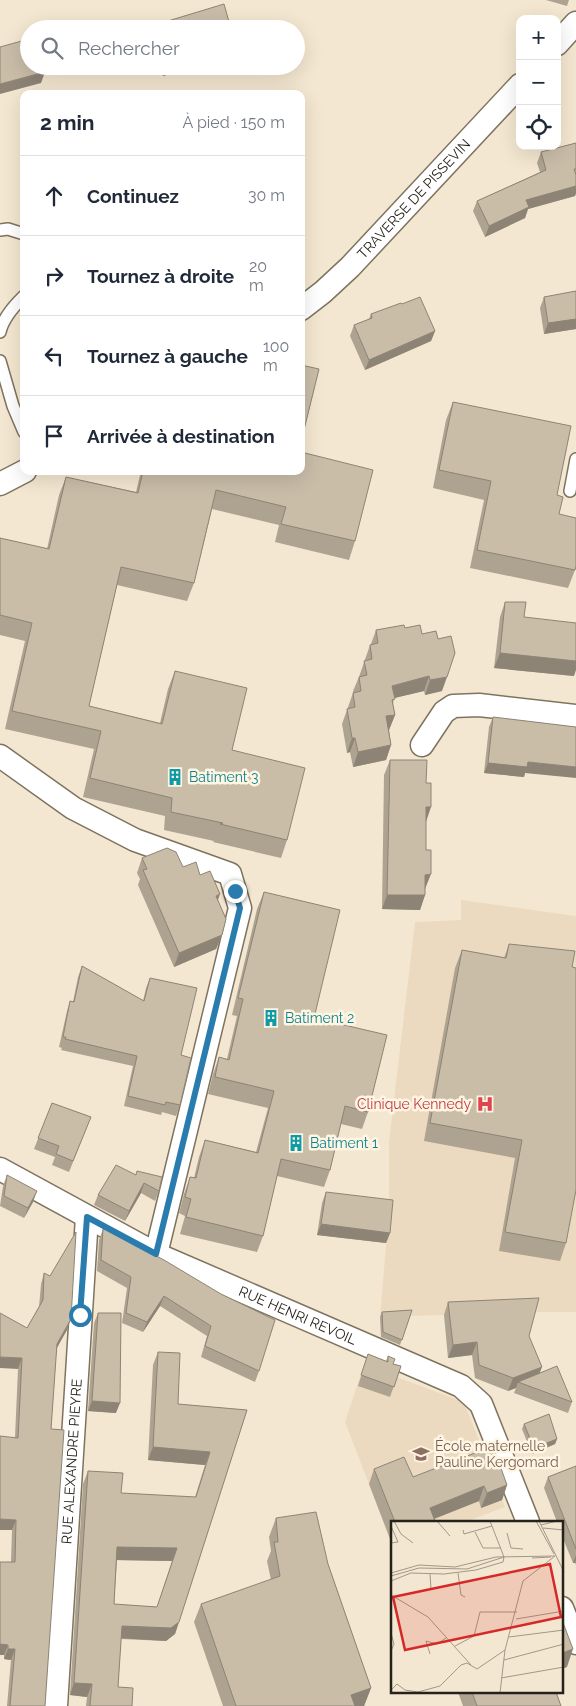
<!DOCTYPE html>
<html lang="fr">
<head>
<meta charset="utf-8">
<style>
  :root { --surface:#fff; --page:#f6f6f7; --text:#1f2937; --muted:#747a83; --line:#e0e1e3 }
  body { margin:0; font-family:Raleway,sans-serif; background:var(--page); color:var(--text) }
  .controls { position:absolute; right:15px; top:15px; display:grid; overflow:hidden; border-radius:10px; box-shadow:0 5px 20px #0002 }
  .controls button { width:45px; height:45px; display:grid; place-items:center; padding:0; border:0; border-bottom:1px solid var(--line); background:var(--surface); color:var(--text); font:25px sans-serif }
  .stop { position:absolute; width:15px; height:15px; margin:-11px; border:4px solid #297cad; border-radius:50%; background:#fff }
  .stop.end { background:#297cad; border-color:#fff; box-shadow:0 1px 5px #0008 }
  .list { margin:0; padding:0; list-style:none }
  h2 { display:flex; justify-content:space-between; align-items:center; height:65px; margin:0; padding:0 20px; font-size:21px }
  h2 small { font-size:16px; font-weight:400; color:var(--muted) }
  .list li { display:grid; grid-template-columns:32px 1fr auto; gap:15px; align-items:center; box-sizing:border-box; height:80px; padding:0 20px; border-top:1px solid var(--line) }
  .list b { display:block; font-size:19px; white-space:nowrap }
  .list em { font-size:16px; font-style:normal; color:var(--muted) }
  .icon { flex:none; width:28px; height:28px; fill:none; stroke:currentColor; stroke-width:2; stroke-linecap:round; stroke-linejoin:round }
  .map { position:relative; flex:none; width:576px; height:1706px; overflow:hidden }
  .search { position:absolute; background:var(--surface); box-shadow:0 5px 20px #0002; left:20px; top:20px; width:285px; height:55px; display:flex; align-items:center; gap:12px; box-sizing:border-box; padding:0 18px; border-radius:28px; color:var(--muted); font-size:19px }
  .panel { position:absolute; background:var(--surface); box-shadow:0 5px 20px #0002; left:20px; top:90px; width:285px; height:385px; border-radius:10px }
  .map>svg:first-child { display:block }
</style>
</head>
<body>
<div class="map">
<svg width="576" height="1706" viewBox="0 0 576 1706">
  <rect width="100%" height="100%" fill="#f4e7d1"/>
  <g fill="#ebdabf">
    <path d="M461 900 576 916V1312H531L380 1317 389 1210V1142L415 922 461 920Z"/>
    <path d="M364 1365 464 1402 505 1507 465 1522H392V1544L345 1422Z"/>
  </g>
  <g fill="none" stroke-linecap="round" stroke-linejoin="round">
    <g stroke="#7e735f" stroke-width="14">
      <g id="lane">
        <path d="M0 230 8 229 24 234"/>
        <path d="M0 332C3 318 14 306 24 296"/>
        <path d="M0 361 13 406 24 432"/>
        <path d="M570 491 576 459"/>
      </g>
    </g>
    <g stroke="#7e735f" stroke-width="25">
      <g id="street">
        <path d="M557 44 576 23"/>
        <path id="s1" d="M301 309 323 292 350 267 520 85"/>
        <path d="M0 484 25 471"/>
        <path d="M422 745 444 712 453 706 479 705 576 716"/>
        <path d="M0 756 73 808 135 840 230 874 240 908 156 1254"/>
        <path id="s2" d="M0 1169 156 1254 461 1386 481 1404 528 1522"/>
        <path d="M562 1608 576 1643"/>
        <path id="s3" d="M56 1706 87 1217"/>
      </g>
    </g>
    <use href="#lane" stroke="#fff" stroke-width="11"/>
    <use href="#street" stroke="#fff" stroke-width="22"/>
  </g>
  <g fill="#ada390" fill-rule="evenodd">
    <path d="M546 0H569L567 6Z"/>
    <path d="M160 66H197L163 76Z"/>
    <path d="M576 143V193L575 196 528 209 525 218 485 237 473 211 477 201 540 172 537 163 541 152Z"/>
    <path d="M576 291V329L544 334 540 308 544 297Z"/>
    <path d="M402 304 435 331 431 341 365 370 350 336 354 325 369 319 371 314Z"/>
    <path d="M453 402 557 495 559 514 575 570 568 588 470 568 484 500 433 488 446 420Z"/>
    <path d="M141 471H301L355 541 349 560 275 542 279 525 212 509 194 583 187 601 117 585 89 706 160 723 168 689 175 671 232 750 287 840 281 858 213 842 214 841 164 830 165 816 83 797 94 749 5 729 25 641 0 635V538L47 549 59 495 66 477 136 492Z"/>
    <path d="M505 602 524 617 574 676 494 668 500 617Z"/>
    <path d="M405 628 422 634 442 691 425 695 424 691 394 698 393 704 395 715 389 730 391 745 386 760 353 767 350 752 347 753 342 724 353 693V691L359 677 370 645 371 644 376 630Z"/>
    <path d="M493 717 525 773 524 777 484 773 489 727Z"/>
    <path d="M390 760 426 822 425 895 420 910 382 909 384 775Z"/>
    <path d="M142 858 183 867 200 875 218 901 222 935 216 949 174 967 138 885 140 879 137 873Z"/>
    <path d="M264 892 314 1018 368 1112 362 1129 341 1124 330 1170 324 1187 277 1176 263 1236 257 1252 180 1234 185 1216 179 1213 184 1194 190 1177 194 1178 199 1157 205 1140 256 1152 268 1108 208 1094 213 1074 219 1057 227 1059 237 1016 232 1015 257 909Z"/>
    <path d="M509 944 572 967 566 1243 560 1261 499 1251 515 1158 424 1141 455 968 462 950 504 958Z"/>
    <path d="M82 966 143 1001 146 988 150 978 181 1055 180 1105 176 1116 162 1112 161 1115 124 1106 133 1066 61 1050 62 1048 59 1047 67 1011 70 1001 73 1002 78 977Z"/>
    <path d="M52 1103 91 1117 69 1172 52 1165 55 1157 34 1149Z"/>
    <path d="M7 1175 33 1202 24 1218 0 1206 3 1186Z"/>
    <path d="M136 1175 159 1191 155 1201 141 1193 125 1221 94 1205 98 1195Z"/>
    <path d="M326 1192 390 1233 386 1243 317 1235 322 1203Z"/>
    <path d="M103 1229H106L259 1371 255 1382 201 1357 207 1336 160 1306 143 1332 122 1323 127 1288 97 1271 99 1240Z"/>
    <path d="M44 1273 67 1330 56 1348 51 1429 45 1706H7L11 1660 4 1659V1655H0V1562H11L15 1437 18 1369 27 1328 39 1307 41 1284Z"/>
    <path d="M448 1302 529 1336 540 1373 572 1402 568 1413 514 1393 516 1388 508 1391 475 1378 472 1355 448 1358 444 1315Z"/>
    <path d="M412 1310 400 1345 381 1337 380 1317 382 1312Z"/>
    <path d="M98 1313 116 1413 88 1411 94 1323Z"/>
    <path d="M158 1352 178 1404 247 1410 175 1634 166 1641 121 1639 118 1687 132 1706H86L87 1697 70 1695 83 1484 88 1471 121 1493 195 1497 205 1465 148 1460 153 1365ZM117 1560 172 1561 157 1607 114 1604Z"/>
    <path d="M368 1354 386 1361 388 1356 393 1364 401 1366 390 1397 358 1386Z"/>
    <path d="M524 1424 557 1439 555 1444 532 1454 522 1429Z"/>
    <path d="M576 1466V1565L575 1563H573L562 1536V1522H557L544 1488 548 1477Z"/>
    <path d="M374 1469 413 1477 507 1485 502 1500 481 1508 479 1501 434 1519 435 1522H392V1544L369 1484Z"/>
    <path d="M276 1518 328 1564 371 1688 364 1706H223L194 1622 201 1604 271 1580 267 1561 271 1551 269 1537Z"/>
    <path d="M458 1692H556L561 1706H463Z"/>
  </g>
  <g fill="#8d8476">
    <path d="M167 66H197L163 76Z"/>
    <path d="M45 72 41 83 0 94V84Z"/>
    <path d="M576 186V193L575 196 528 209 525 218 485 237 489 226 526 200Z"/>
    <path d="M576 319V329L544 334 548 323Z"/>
    <path d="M435 331 431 341 365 370 369 360Z"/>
    <path d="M500 653 576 661V670L574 676 494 668Z"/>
    <path d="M429 676 424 691 386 700 392 686Z"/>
    <path d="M447 677 442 691 425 695 430 680Z"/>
    <path d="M395 715 389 730 381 731 386 716Z"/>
    <path d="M352 738H355L350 752 347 753Z"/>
    <path d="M391 745 386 760 353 767 358 752Z"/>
    <path d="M528 762 576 767V778L525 773 524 777 484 773 488 763Z"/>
    <path d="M426 807H431L426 822Z"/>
    <path d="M431 874 425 889V875Z"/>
    <path d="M220 894 215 909 216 896Z"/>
    <path d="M387 895H425L420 910 382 909Z"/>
    <path d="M222 935 216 949 174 967 179 953Z"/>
    <path d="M144 1183 141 1193 125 1221 129 1211Z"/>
    <path d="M37 1191 33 1202 24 1218 28 1208Z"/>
    <path d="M321 1224 390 1233 386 1243 317 1235Z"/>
    <path d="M164 1296 160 1306 143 1332 147 1322Z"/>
    <path d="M71 1319 67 1330 53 1355 57 1344Z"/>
    <path d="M477 1342 472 1355 448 1358 453 1345Z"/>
    <path d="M0 1357 22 1358 18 1369 0 1368Z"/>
    <path d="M542 1367 537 1380 518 1382 516 1388 508 1391 513 1378Z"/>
    <path d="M92 1401 120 1403 116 1413 88 1411Z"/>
    <path d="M557 1439 555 1444 532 1454 534 1448Z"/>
    <path d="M153 1447 210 1452 205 1465 148 1460Z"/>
    <path d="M507 1485 502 1500 481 1508 487 1493Z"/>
    <path d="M484 1486 479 1501 426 1522 430 1508Z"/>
    <path d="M0 1519 16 1520 12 1530H0Z"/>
    <path d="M117 1547 177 1548 172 1561 113 1560Z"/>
    <path d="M576 1555V1560L575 1563H573Z"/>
    <path d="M179 1622 175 1634 166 1641 118 1638 122 1626Z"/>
    <path d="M0 1644 8 1645 4 1655H0Z"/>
    <path d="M8 1649H15L11 1660 4 1659Z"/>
    <path d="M573 1649 567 1667 562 1669V1653Z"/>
    <path d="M74 1683 92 1684 87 1697 70 1695Z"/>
    <path d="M371 1688 364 1706H347L351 1695Z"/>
  </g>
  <g fill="#c9bda8" stroke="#8d8476" fill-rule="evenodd">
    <path d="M224 4 231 29H159L158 24Z"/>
    <path d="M29 39V66H44L45 72 0 84V47Z"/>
    <path d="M576 143V169H574L576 175V186L526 200 529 207 489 226 477 201 546 170 541 152Z"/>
    <path d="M576 291V319L548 323 544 297Z"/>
    <path d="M420 297 435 331 369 360 354 325 372 318 371 314 401 303 402 304Z"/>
    <path d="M301 365 319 369 301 442Z"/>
    <path d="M453 402 571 426 557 495 563 497 559 514 576 518V566L575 570 477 550 491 481 439 470Z"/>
    <path d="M301 452 373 470 355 541 281 524 286 507 216 490 194 583 121 567 89 706 162 724 175 671 247 688 232 750 305 768 287 840 220 824 223 823 171 812 172 798 90 778 101 731 12 711 32 623 0 615V538L49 549 66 477 138 493 143 471H301Z"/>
    <path d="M505 602H526L524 617 576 623V661L500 653Z"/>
    <path d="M404 625 405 628 420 625 422 634 436 631 438 639 451 636 455 653 447 677 430 680 429 676 392 686 395 699 392 700 395 715 386 716 391 745 358 752 355 738H352L347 709 355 707 353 693 361 691 359 677 367 675 364 661 372 659 370 645 378 643 376 630Z"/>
    <path d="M493 717 576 727V767L528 762 527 767 488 763Z"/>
    <path d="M390 760H427L426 783H431V807H426V850H431V874L425 875V895H387Z"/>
    <path d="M167 848 176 852 183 867 196 862 200 875 210 871 220 894 216 896 226 919 222 935 179 953 143 870 147 869 142 858Z"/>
    <path d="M264 892 340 910 314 1018 387 1035 368 1112 345 1106 330 1170 281 1159 263 1236 186 1217 191 1199 185 1197 190 1177 196 1178 205 1140 258 1153 274 1091 215 1077 219 1057 229 1060 243 999 238 998Z"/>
    <path d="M509 944 575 951 572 967 576 968V1190L566 1243 505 1232 522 1140 430 1123 462 950 506 958Z"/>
    <path d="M82 966 144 1001 150 978 197 988 181 1055 191 1058 180 1105 166 1102 165 1105 128 1096 137 1056 65 1039 66 1037H63L70 1001 74 1002Z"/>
    <path d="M52 1103 91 1117 73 1161 56 1154 59 1146 38 1138Z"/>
    <path d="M116 1165 136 1175 137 1171 162 1177 159 1191 144 1183 129 1211 98 1195Z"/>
    <path d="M7 1175 37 1191 28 1208 4 1196Z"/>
    <path d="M326 1192 393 1200 390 1233 321 1224Z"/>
    <path d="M103 1229H106L164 1260 221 1294 275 1320 259 1371 205 1346 211 1326 164 1296 147 1322 126 1313 131 1277 101 1260Z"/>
    <path d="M76 1232 71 1319 57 1344 51 1429 64 1430 45 1706H10L15 1649H8V1645L0 1644V1562H15L16 1520 0 1519V1436L18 1438 22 1358 0 1357V1313L27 1328 43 1300 44 1273 50 1276Z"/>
    <path d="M539 1298 529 1336 542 1367 513 1378 479 1365 477 1342 453 1345 448 1302Z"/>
    <path d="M412 1310 402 1340 383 1332 382 1312Z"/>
    <path d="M98 1313H121L120 1403 92 1401Z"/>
    <path d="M158 1352 180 1353 178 1404 247 1410 179 1622 171 1628 122 1626 118 1687 133 1688 132 1706H90L92 1684 74 1683 88 1471 123 1473 121 1493 196 1497 210 1452 153 1447ZM117 1547 177 1548 157 1607 114 1604Z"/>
    <path d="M368 1354 388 1362V1356L395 1359 393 1364 401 1366 394 1387 361 1375Z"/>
    <path d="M557 1366 572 1402 518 1382Z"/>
    <path d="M549 1414 557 1439 534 1448 524 1424Z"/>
    <path d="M493 1446 507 1485 487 1493 484 1486 430 1508 435 1521 433 1522H395L374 1469 404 1457 413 1477Z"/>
    <path d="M576 1466V1549L548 1477Z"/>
    <path d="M316 1512 328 1564 371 1688 351 1695 355 1706H236L201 1604 280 1576 274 1542H278L276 1518Z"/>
    <path d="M562 1620 573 1649 562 1653Z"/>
    <path d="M472 1692H556L561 1706H477Z"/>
  </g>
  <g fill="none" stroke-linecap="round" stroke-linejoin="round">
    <path stroke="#297cad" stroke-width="6" d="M80 1315 87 1217 156 1254 240 908 235 891"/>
  </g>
  <defs>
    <g id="building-bare" transform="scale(1.35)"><path d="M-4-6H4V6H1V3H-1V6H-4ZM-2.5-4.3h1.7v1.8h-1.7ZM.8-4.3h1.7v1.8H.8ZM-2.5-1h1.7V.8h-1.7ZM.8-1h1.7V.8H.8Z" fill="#0f9aa8" stroke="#fff5e3" stroke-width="2.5" paint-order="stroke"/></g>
    <g id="hospital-bare" transform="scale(1.35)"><path d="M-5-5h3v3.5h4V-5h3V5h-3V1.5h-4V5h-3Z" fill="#e0444e" stroke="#fff5e3" stroke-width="2.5" paint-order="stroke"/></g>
    <g id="school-bare" transform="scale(1.35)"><path d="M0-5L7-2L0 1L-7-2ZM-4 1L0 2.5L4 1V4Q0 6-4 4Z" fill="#8d6e63" stroke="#fff5e3" stroke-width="2.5" paint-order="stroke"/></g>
  </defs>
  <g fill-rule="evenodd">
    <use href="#building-bare" x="175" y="777"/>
    <use href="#building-bare" x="271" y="1018"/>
    <use href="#hospital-bare" x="485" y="1104"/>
    <use href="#building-bare" x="296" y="1143"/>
    <use href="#school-bare" x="421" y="1454"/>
  </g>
  <g text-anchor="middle" stroke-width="5" stroke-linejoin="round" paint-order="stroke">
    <g font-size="14" fill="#26221a" stroke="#fff5e3">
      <text dy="5" stroke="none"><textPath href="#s1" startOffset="158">TRAVERSE DE PISSEVIN</textPath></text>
      <text dy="5" stroke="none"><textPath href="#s2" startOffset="332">RUE HENRI REVOIL</textPath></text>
      <text dy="5" stroke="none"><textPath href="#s3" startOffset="245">RUE ALEXANDRE PIEYRE</textPath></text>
    </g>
    <g font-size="14" fill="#0d838f" stroke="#fff5e3" text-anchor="start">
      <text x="189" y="782">Batiment 3</text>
      <text x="285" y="1023">Batiment 2</text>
      <text x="310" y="1148">Batiment 1</text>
    </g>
    <g font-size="14" fill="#be3a42" stroke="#fff5e3" text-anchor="end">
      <text x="471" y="1109">Clinique Kennedy</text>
    </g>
    <g font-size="14" fill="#785e54" stroke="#fff5e3" text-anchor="start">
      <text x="435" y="1451">École maternelle<tspan x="435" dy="16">Pauline Kergomard</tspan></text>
    </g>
  </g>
  <g transform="translate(391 1521)">
    <rect width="172" height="172" fill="#f4e7d1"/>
    <path fill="none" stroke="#a29888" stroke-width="1" d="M3 0 10 13 22 22M46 0 59 15M99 0 113 36M145 0 163 33M148 0 173 51M150 4 166 0M152 7 173 9M72 9 73 13 101 5M84 11 92 27H110M116 12 120 27 132 28M0 22 7 21 0 5M141 37 160 36M0 52 28 44 64 46 105 36 164 35M67 52 70 74 74 76M39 53 40 68 48 67M0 55 28 47 76 48 113 36M0 60 20 52 53 53 85 49 112 41 113 36M0 74 37 96 80 144M125 98 173 90M0 112 3 123 0 130M118 116 173 109M64 125 83 115 89 91H126M39 133 35 120 46 123 55 117M113 139 173 123M110 157 173 146M0 169 6 163 14 169 27 171 49 165 70 144 76 142 86 148 114 129M109 172 114 129 132 60 164 35"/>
    <path fill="#d62828" fill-opacity="0.15" stroke="#d62828" stroke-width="2.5" d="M159 43 170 96 14 129 2 76Z"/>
    <rect width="172" height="172" fill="none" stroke="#26221a" stroke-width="2.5"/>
  </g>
</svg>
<div class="controls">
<button>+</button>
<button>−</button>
<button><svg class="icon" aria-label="locate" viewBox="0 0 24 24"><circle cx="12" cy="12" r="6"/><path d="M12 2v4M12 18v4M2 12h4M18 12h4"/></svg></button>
</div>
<div class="stop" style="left:80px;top:1315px"></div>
<div class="stop end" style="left:235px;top:891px"></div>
<div class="search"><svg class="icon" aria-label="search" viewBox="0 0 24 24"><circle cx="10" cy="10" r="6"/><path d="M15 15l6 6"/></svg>Rechercher</div>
<section class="panel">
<h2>2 min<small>À pied · 150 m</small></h2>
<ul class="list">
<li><svg class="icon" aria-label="ahead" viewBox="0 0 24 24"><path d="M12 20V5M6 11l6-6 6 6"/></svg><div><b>Continuez</b></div><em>30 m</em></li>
<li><svg class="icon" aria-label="right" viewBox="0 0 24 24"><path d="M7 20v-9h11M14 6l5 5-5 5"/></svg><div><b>Tournez à droite</b></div><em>20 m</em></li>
<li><svg class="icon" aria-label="left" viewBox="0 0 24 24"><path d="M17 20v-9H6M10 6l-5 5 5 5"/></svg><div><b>Tournez à gauche</b></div><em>100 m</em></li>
<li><svg class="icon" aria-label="arrive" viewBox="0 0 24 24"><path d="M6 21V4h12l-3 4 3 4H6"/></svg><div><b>Arrivée à destination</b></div></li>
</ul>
</section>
</div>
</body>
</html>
